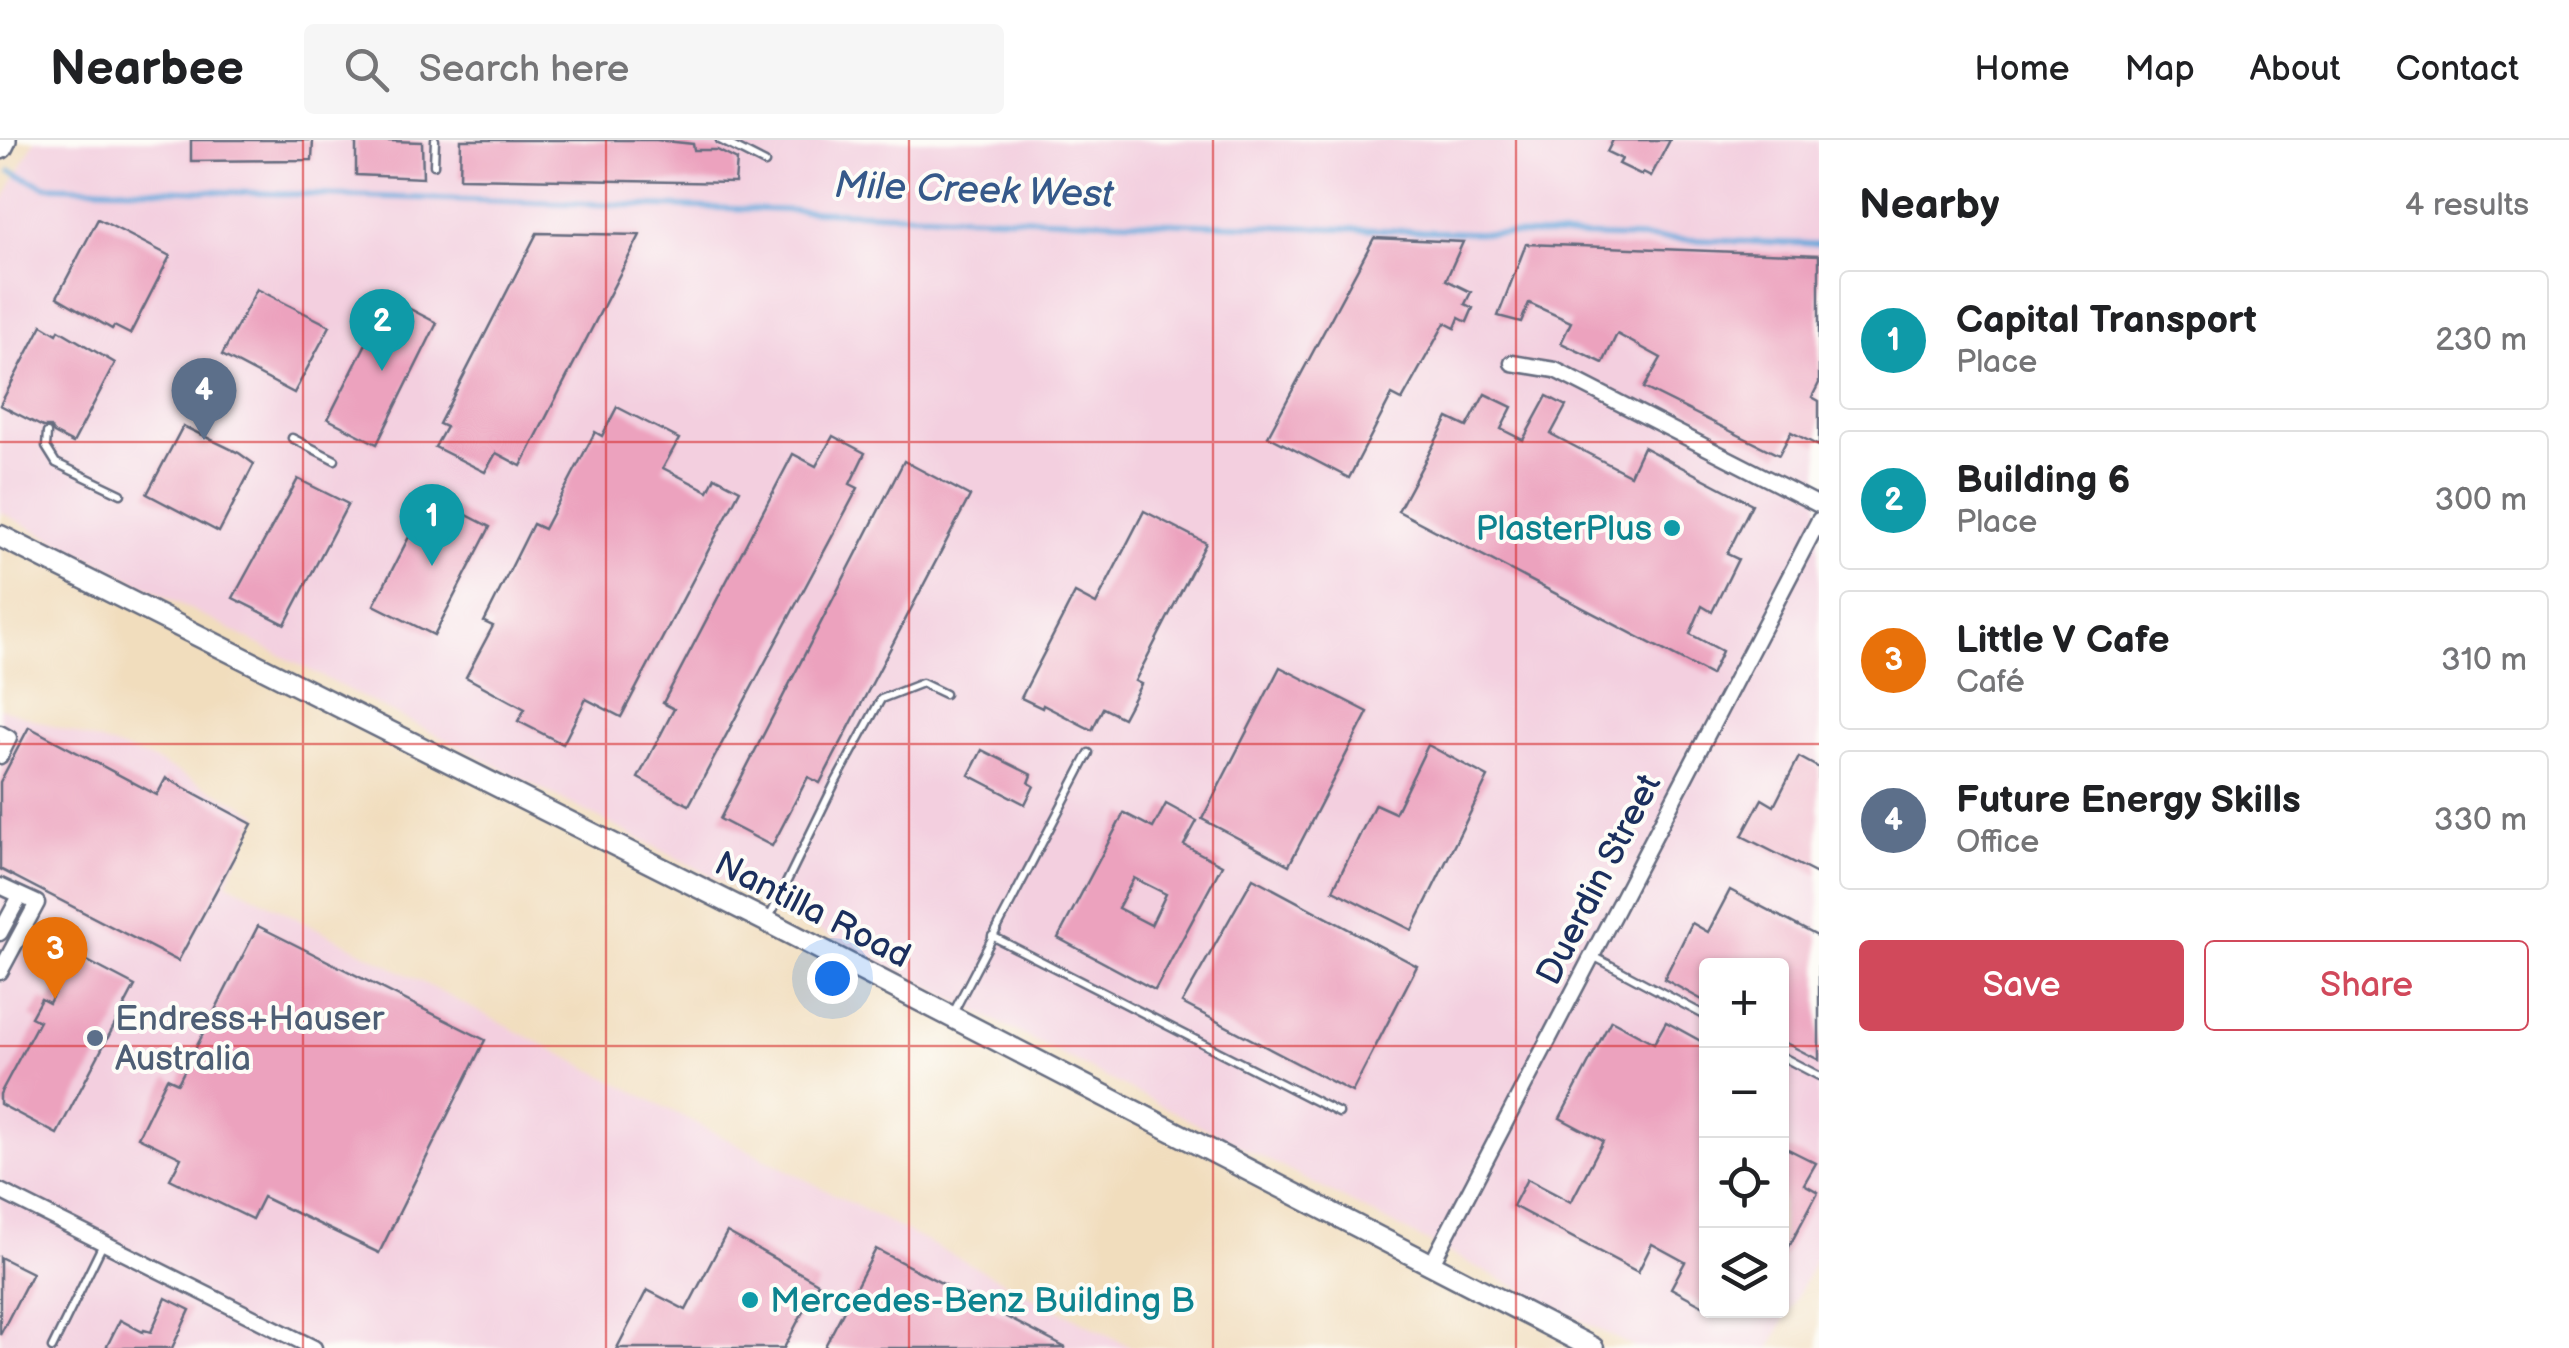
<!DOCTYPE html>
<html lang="en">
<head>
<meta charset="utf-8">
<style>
  :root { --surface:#fff; --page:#f6f6f6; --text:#202124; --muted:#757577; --line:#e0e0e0; --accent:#d1495b }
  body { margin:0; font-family:"Balsamiq Sans",sans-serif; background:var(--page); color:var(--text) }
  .controls { position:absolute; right:30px; bottom:30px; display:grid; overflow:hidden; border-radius:10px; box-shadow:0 2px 8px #0004 }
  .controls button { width:90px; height:90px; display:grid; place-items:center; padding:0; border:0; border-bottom:2px solid var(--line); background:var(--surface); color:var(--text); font:50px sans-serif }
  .you { position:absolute; left:832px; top:838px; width:35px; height:35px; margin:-25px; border:8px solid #fff; border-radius:50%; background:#1a73e8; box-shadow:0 0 0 15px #1a73e833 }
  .badge { display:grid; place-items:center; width:65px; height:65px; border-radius:50%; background:var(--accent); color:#fff; font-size:32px; font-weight:700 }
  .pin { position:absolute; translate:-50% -82px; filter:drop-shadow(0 2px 5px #0008) }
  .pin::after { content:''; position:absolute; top:52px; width:35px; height:30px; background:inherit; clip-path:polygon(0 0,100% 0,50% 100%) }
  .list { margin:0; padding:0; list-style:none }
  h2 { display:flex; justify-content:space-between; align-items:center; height:130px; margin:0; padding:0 40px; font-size:42px }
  h2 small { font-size:32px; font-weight:400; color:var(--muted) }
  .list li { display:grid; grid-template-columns:65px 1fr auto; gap:30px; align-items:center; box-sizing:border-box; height:140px; margin:0 20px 20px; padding:0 20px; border:2px solid var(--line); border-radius:10px }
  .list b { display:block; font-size:38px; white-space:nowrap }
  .list p { margin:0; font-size:32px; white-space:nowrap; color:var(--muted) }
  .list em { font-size:32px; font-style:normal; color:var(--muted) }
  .actions { display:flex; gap:20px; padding:30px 40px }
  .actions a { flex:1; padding:22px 0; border:2px solid var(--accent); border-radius:10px; text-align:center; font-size:35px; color:var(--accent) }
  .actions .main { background:var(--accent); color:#fff }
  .icon { flex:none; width:55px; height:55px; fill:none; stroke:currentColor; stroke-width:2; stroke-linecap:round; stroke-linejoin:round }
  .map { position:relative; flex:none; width:1819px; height:1208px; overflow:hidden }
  header { display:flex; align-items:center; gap:60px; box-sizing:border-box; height:140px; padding:0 50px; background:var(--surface); border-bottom:2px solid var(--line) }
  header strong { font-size:48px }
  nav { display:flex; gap:55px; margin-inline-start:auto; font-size:35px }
  .search { width:700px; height:90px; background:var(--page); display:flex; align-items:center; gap:25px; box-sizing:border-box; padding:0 35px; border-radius:10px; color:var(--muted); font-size:38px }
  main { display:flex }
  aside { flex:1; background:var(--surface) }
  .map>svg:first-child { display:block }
</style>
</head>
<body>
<header>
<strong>Nearbee</strong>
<div class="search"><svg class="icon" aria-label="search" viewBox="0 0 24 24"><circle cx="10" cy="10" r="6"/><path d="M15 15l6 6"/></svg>Search here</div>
<nav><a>Home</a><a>Map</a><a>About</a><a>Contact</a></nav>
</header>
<main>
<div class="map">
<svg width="1819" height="1208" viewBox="0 0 1819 1208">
  <rect width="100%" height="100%" fill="#fdfcf7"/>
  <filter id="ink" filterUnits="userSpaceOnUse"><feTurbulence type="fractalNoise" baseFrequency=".01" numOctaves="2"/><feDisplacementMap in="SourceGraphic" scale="20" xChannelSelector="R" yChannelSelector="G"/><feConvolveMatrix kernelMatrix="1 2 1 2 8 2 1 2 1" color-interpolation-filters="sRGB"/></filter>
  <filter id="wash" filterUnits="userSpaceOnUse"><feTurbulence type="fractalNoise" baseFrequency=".0048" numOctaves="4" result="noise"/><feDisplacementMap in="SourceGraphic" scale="40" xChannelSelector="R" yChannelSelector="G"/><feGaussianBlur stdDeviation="2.25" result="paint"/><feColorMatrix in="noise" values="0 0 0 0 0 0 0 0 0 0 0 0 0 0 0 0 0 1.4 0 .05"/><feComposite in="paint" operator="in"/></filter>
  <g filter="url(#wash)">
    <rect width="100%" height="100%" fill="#f1ddbd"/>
    <g fill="#f3cfdf" fill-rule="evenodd">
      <path d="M35 0H1819V1113L1770 1208H1635L0 372V66ZM1706 826H1781V1170H1706Z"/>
      <path d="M0 568 154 620 259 674 227 742 1133 1208H0Z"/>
    </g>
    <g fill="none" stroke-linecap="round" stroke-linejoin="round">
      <path stroke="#67a8db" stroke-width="5" d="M10 31 45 46 1819 104"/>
    </g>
    <g id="blocks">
      <g fill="#eca2be" fill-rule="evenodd">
        <path d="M191 0H313L312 20 191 21Z"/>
        <path d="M356 0 422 2 423 38 356 35Z"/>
        <path d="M461 0H656L693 4 694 10H717L737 20 735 43 460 38Z"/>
        <path d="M1613 0H1670L1651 36 1643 32 1642 35 1619 24 1622 19 1607 12Z"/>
        <path d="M98 79 170 116 130 194 114 186 112 189 57 157Z"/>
        <path d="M537 93 640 95 521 326 496 313 485 332 435 307 446 287 439 284Z"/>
        <path d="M1374 98 1463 102 1446 140 1471 152 1465 164 1473 168 1467 182 1459 178 1455 188 1445 183 1402 260 1392 255 1349 338 1268 296Z"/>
        <path d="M1526 104 1819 115V243L1812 257 1819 261V306L1791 292 1779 315 1644 248 1661 218 1617 194 1603 223 1561 203 1571 182 1529 163 1521 182 1498 176Z"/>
        <path d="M257 149 330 186 294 253 222 215Z"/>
        <path d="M389 158 437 183 377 304 328 279Z"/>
        <path d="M42 185 57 194 59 190 115 223 73 303 54 293 50 287H43L0 265Z"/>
        <path d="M1485 254 1512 267 1501 289 1523 300 1547 256 1566 266 1551 294 1589 314 1630 335 1643 307 1752 364 1727 414 1738 419 1712 472 1702 466 1690 494 1722 511 1711 535 1398 371 1448 278 1467 287Z"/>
        <path d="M617 267 679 299 663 328 708 351 715 337 740 350 621 577 586 559 563 604 518 581 525 569 466 537 493 486 484 482 533 384 544 389 595 292 602 296Z"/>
        <path d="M183 286 239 313 254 324 219 392 147 354Z"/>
        <path d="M833 296 865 313 850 344 858 348 689 665 638 638 674 569 663 563 793 314 816 326Z"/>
        <path d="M904 321 970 356 820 643 808 637 772 706 720 679Z"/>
        <path d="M298 339 348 364 285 484 233 458Z"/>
        <path d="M430 356 490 387 434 495 374 465Z"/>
        <path d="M1144 371 1206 403 1135 541 1141 544 1123 578 1103 568 1092 590 1043 565 1042 568 1021 558 1075 453 1096 464Z"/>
        <path d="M1280 527 1368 572 1289 725 1202 679Z"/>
        <path d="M29 587 157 655 166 638 252 684 178 821 0 729V642Z"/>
        <path d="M1428 605 1488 637 1412 790 1333 750 1375 664 1395 673Z"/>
        <path d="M982 610 1032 635 1029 643 1034 646 1025 664 969 635Z"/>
        <path d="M1799 617 1819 628V735L1742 696 1762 659 1774 666Z"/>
        <path d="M1166 664 1197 681 1184 705 1222 725 1155 850 1058 798 1124 673 1153 688ZM1134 738 1166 754 1151 785 1118 768Z"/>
        <path d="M1253 738 1417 826 1352 952 1182 863Z"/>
        <path d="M1730 750 1819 797V920L1782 901V826H1706V862L1664 839 1692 783 1708 792Z"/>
        <path d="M258 786 485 900 379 1113 263 1057 252 1079 170 1039 181 1018 138 997 167 938 178 943Z"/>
        <path d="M74 814 135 846 57 994 0 964V954L39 881 31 877 41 859 49 863Z"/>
        <path d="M1611 880 1654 903 1666 882 1706 904V1167L1671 1148 1685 1122 1652 1104 1638 1132 1513 1066 1527 1039 1571 1062 1603 1001 1560 978Z"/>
        <path d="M1782 1006 1816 1023 1804 1044 1818 1052 1782 1120Z"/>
        <path d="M727 1092 818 1143 784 1208H617L647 1150 686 1170Z"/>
        <path d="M876 1109 1066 1208H824Z"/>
        <path d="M0 1117 32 1133 0 1195Z"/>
        <path d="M166 1158 190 1170 172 1208H106L120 1180 143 1192 144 1190 151 1192Z"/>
      </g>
    </g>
  </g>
  <g filter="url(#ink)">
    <use href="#blocks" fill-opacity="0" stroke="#666c7f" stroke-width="2.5"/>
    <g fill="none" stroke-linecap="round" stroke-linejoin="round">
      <g stroke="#666c7f" stroke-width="11">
        <g id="lane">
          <path d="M720 0 765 23"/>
          <path d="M434 25 435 0"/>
          <path d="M47 293 46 307 56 323 121 354"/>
          <path d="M292 298 335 320"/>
          <path d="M770 776 834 645 881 559 922 543 945 554"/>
          <path d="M992 796 1339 973"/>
          <path d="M1593 816 1706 876"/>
          <path d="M952 875 1089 613"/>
          <path d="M1781 916 1819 936"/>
          <path d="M52 1208 103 1104"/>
        </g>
      </g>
      <g stroke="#666c7f" stroke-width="19">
        <g id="street">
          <path d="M1512 223 1555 230 1819 365"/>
          <path d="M0 593 9 598 0 616"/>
          <path d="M0 746 37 763 0 832"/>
          <path d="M0 793 20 756"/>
          <path d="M0 1051 314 1208"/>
          <path d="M1431 1125 1819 380"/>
        </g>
      </g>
      <g stroke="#666c7f" stroke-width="25">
        <path id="secondary" d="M0 396 768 782 1593 1208"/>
      </g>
      <g stroke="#666c7f" stroke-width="30">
        <path id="highway" d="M0 6 3 0"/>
      </g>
      <use href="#lane" stroke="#fff" stroke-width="6"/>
      <use href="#street" stroke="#fff" stroke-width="14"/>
      <use href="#secondary" stroke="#fff" stroke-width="20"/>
      <use href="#highway" stroke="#fff" stroke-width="25"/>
    </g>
  </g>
  <path fill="none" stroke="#d62828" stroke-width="2.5" stroke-opacity="0.55" d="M303 0V1208M606 0V1208M909 0V1208M1213 0V1208M1516 0V1208M0 302H1819M0 604H1819M0 906H1706M1781 906H1819"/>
  <g fill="#0f9aa8" stroke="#fdfcf7" stroke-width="4">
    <circle cx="1672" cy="388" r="10"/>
    <circle cx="750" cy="1160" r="10"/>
  </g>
  <circle fill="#5c6f8a" stroke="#fdfcf7" stroke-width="4" cx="95" cy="898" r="10"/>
  <g text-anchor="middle" stroke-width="8" stroke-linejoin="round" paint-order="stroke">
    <g font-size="35" fill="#0d838f" stroke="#fdfcf7" text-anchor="end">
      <text x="1652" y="400">PlasterPlus</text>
      <text x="770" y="1172" text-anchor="start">Mercedes-Benz Building B</text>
    </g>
    <g font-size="35" fill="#1b2f5e" stroke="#fdfcf7">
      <text transform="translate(1598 739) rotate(-63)" y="12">Duerdin Street</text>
      <text transform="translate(813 769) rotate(27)" y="12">Nantilla Road</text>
    </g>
    <g font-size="35" fill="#4e5e75" stroke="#fdfcf7" text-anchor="start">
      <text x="115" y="890">Endress+Hauser<tspan x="115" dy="40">Australia</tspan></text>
    </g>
    <g font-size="38" font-style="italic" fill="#36598a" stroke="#fdfcf7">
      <text transform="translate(974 49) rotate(2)" y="13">Mile Creek West</text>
    </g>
  </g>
</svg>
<div class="controls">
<button>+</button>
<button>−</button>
<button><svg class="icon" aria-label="locate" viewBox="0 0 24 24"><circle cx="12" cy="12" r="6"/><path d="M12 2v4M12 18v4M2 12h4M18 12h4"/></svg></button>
<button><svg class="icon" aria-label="layers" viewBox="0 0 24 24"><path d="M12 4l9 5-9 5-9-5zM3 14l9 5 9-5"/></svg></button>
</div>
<div class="you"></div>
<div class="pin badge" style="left:432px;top:426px;background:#0f9aa8">1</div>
<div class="pin badge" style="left:382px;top:231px;background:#0f9aa8">2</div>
<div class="pin badge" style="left:55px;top:859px;background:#e8710a">3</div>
<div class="pin badge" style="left:204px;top:300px;background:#5c6f8a">4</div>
</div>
<aside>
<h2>Nearby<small>4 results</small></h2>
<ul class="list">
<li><span class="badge" style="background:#0f9aa8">1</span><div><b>Capital Transport</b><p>Place</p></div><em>230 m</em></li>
<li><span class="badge" style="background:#0f9aa8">2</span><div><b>Building 6</b><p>Place</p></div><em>300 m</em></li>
<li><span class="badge" style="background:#e8710a">3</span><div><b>Little V Cafe</b><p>Café</p></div><em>310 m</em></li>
<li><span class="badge" style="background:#5c6f8a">4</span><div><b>Future Energy Skills</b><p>Office</p></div><em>330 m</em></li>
</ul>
<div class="actions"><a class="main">Save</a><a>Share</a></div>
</aside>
</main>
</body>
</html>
